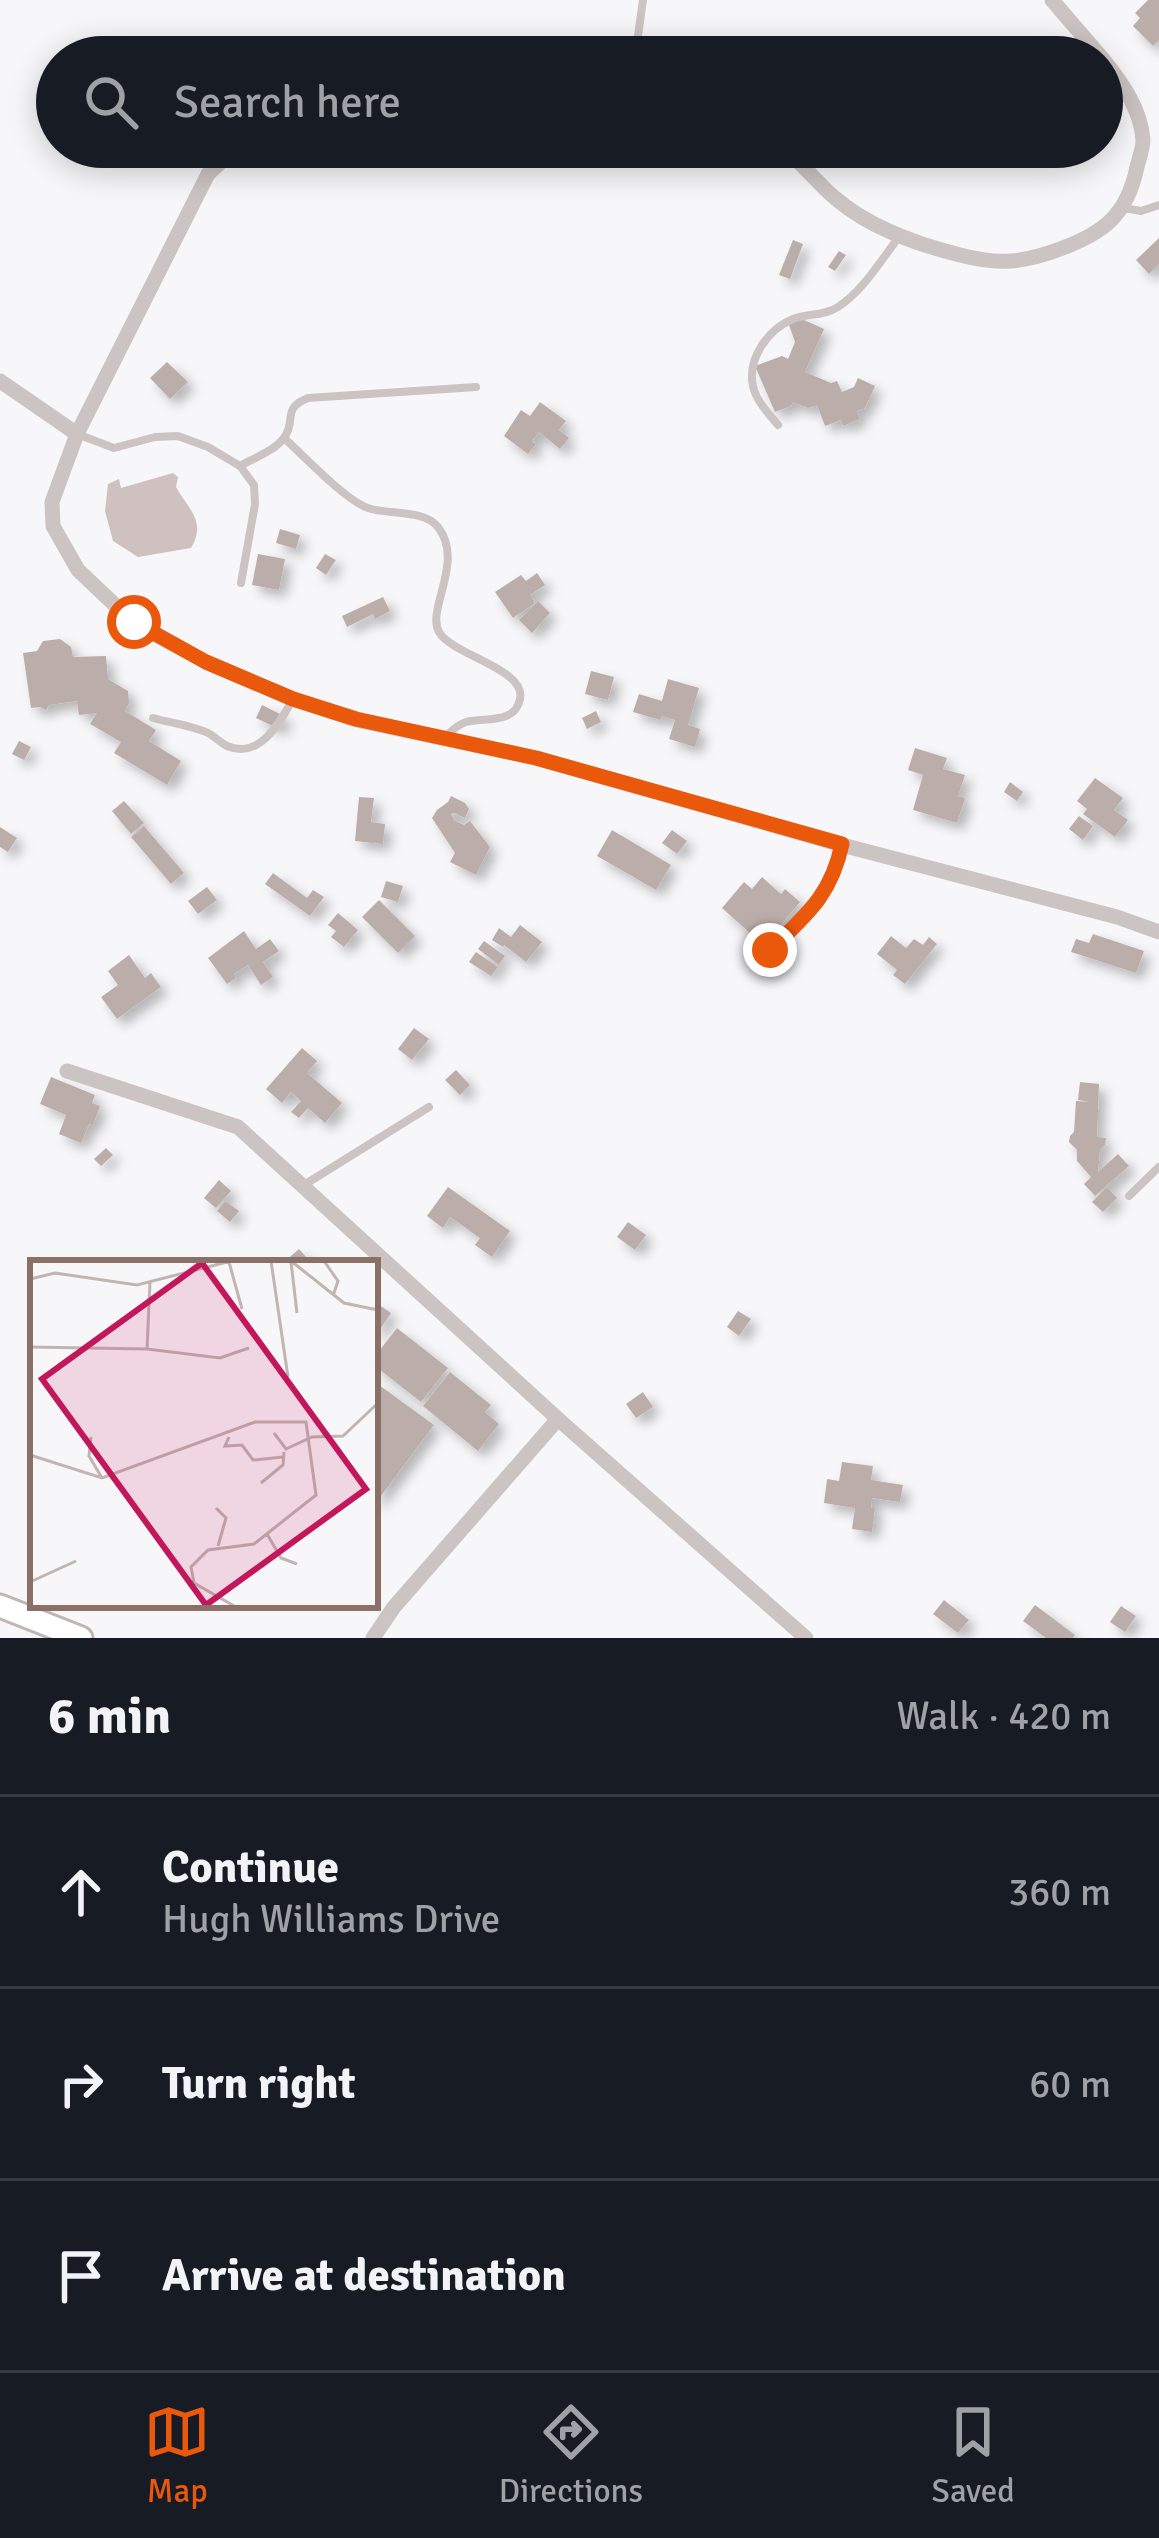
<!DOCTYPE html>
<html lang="en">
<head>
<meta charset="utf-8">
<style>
  :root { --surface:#171b24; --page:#242831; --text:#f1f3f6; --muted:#9ea1a6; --line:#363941; --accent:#ea580c }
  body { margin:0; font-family:Signika,sans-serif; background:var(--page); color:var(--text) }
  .stop { position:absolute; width:36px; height:36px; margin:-27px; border:9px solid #ea580c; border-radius:50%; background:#fff }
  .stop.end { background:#ea580c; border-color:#fff; box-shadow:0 3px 12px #0008 }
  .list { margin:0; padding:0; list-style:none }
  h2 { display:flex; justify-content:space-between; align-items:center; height:156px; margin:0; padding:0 48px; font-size:51px }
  h2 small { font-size:39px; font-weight:400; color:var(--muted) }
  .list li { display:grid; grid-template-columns:78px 1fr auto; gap:36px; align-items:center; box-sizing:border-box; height:192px; padding:0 48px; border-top:3px solid var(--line) }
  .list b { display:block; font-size:45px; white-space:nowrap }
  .list p { margin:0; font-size:39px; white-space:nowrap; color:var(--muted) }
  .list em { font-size:39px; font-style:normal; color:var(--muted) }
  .icon { flex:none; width:66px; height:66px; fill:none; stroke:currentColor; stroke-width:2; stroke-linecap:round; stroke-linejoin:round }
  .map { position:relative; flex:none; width:1159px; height:1638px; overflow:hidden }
  .search { position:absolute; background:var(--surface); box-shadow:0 6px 30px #0003; left:36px; right:36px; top:36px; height:132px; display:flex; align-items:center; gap:30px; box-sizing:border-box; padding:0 42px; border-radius:66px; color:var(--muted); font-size:45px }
  .sheet { height:732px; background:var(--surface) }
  nav { display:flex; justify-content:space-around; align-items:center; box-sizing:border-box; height:168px; border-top:3px solid var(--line); background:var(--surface); font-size:33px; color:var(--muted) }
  nav a { display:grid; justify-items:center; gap:6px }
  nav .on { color:var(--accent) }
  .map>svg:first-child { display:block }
</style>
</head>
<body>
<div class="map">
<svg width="1159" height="1638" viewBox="0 0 1159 1638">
  <defs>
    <filter id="shadow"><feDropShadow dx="7" dy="7" stdDeviation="6" flood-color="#0004"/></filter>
  </defs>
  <rect width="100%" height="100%" fill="#f7f7f9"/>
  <path fill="#cfc1bf" d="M173 473 178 477 176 487C188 509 207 521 191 548L138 557 113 541 105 511 108 484 119 479 121 488Z"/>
  <g fill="#bbaeaa" filter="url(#shadow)">
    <path d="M1148 0H1159V40L1153 46 1133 26 1140 18 1135 13Z"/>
    <path d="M1159 238V264L1149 274 1136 260Z"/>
    <path d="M793 240 803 244 790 279 779 275Z"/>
    <path d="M839 251 846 255 835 271 828 267Z"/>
    <path d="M793 315 824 329 805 372 831 383 837 381 842 392 854 387 858 378 875 386 865 408 857 411 860 419 843 426 841 420 825 426 817 405 808 408 793 402 791 406 775 412 755 366 782 356 788 359 795 342 789 325Z"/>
    <path d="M167 362 188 382 170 399 150 378Z"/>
    <path d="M540 402 566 421 559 430 569 438 560 449 539 432 532 441 536 444 528 454 504 436 521 410 530 416Z"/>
    <path d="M280 529 300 535 296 549 276 543Z"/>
    <path d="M258 554 285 559 279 590 252 585Z"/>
    <path d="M325 554 336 560 326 575 316 568Z"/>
    <path d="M537 573 545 585 530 595 535 603 513 618 495 592 521 575 526 581Z"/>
    <path d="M383 597 390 611 375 619 373 614 347 627 342 616Z"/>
    <path d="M538 601 550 613 532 633 519 620Z"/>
    <path d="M60 639 71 647 73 657 106 656 108 679 128 691 129 703 125 711 156 730 149 741 181 761 167 785 114 753 121 742 90 724 97 713 79 715 77 701 49 705 46 710 40 707 31 708 23 653 37 651 43 641Z"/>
    <path d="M591 671 614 677 608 700 585 694Z"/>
    <path d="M668 679 699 688 688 725 700 729 695 747 669 739 675 720 662 716 660 720 633 712 639 694 662 701Z"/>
    <path d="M262 705 286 717 279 729 256 718Z"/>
    <path d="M596 711 601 722 587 729 582 718Z"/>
    <path d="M19 741 31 747 24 760 12 754Z"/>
    <path d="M915 748 947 758 943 769 965 775 958 796 965 798 957 823 913 810 923 775 908 770Z"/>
    <path d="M1095 778 1123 798 1114 810 1128 820 1115 837 1083 814 1087 809 1077 801Z"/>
    <path d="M1010 782 1023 792 1017 801 1004 792Z"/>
    <path d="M451 796 465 803 469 809 465 818 454 813 451 814 455 821 464 825 470 821 490 847 476 875 450 862 455 853 432 818 437 810 448 802Z"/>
    <path d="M359 797 374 798 371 822 385 824 383 844 355 841Z"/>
    <path d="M124 801 144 823 131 834 112 811Z"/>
    <path d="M1079 816 1093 826 1083 840 1069 829Z"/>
    <path d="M144 826 184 873 171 884 131 837Z"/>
    <path d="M0 827 17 838 8 852 0 847Z"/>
    <path d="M612 830 671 865 656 890 597 856Z"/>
    <path d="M672 830 687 841 677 854 662 843Z"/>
    <path d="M273 873 307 898 313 890 324 897 310 916 265 884Z"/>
    <path d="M762 877 781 894 785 889 800 902 759 951 745 939 750 933 722 908 744 882 752 889Z"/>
    <path d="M386 881 403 886 398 902 381 897Z"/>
    <path d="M207 887 217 900 198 914 188 901Z"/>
    <path d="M379 900 415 936 398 953 362 917Z"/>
    <path d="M338 913 358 930 344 947 331 937 336 931 328 925Z"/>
    <path d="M520 925 542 942 526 962 504 945 503 947 492 940 499 928 511 937Z"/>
    <path d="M244 931 256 949 270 939 279 951 263 962 273 977 261 985 248 965 234 974 236 978 227 984 208 958Z"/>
    <path d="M1093 934 1144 951 1136 973 1071 952 1076 939 1089 943Z"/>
    <path d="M891 936 906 948 914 939 923 945 929 937 937 944 905 984 893 975 897 970 877 954Z"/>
    <path d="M484 941 505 956 499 965 478 949Z"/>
    <path d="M476 952 498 967 491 976 469 962Z"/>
    <path d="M129 955 145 978 151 973 161 987 117 1019 101 997 118 985 108 971Z"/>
    <path d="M414 1028 429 1039 412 1060 398 1049Z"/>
    <path d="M302 1048 317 1061 307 1073 342 1103 325 1123 308 1108 299 1118 291 1112 301 1101 291 1092 282 1103 266 1089Z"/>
    <path d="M456 1070 470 1085 460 1095 445 1080Z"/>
    <path d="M51 1077 95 1095 92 1103 100 1106 93 1125 89 1124 81 1143 59 1134 66 1115 40 1104Z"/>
    <path d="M1080 1082 1099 1084 1097 1137 1106 1138 1105 1145 1100 1150 1098 1172 1118 1154 1129 1166 1095 1196 1084 1184 1091 1177 1077 1161V1150L1069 1142 1070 1136 1074 1132 1076 1101 1090 1102 1078 1100Z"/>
    <path d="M106 1148 113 1155 101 1166 94 1159Z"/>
    <path d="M219 1180 231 1191 216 1208 204 1198Z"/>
    <path d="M448 1187 510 1231 492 1257 475 1245 480 1238 450 1217 443 1228 427 1216Z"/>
    <path d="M1107 1187 1117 1198 1103 1212 1092 1202Z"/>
    <path d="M225 1201 239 1211 230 1222 217 1211Z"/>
    <path d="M628 1222 646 1235 635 1250 617 1237Z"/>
    <path d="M299 1249 309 1260 305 1263H283Z"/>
    <path d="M375 1302 391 1313 375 1337Z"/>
    <path d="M738 1311 751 1319 739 1336 727 1327Z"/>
    <path d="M397 1328 448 1368 421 1402 375 1366V1356Z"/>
    <path d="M450 1372 491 1405 485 1412 499 1424 478 1451 423 1406Z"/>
    <path d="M375 1382 434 1425 375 1504Z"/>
    <path d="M643 1392 653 1407 636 1418 626 1404Z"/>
    <path d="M842 1462 873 1466 871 1480 903 1485 900 1502 872 1498 871 1508H875L872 1532 852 1529 855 1508 824 1503 827 1479 839 1481Z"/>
    <path d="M944 1600 969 1620 958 1633 933 1614Z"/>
    <path d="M1035 1605 1075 1635 1073 1638H1046L1023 1621Z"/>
    <path d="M1121 1606 1136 1616 1125 1632 1110 1622Z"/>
  </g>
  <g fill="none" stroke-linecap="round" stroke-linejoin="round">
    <g stroke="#c0b7b4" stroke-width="27">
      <path id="secondary" d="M0 1606 81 1638"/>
    </g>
    <g stroke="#cbc4c2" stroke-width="8">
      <path d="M635 57 643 0"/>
      <path d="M1123 208 1141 211 1159 205"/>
      <path d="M778 425C769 414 756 401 753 386 747 359 768 329 793 319 808 313 824 316 838 307 863 291 881 260 899 237"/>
      <path d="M77 434 114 448 155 437 178 436 208 447 240 466 254 485 255 504 241 583"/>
      <path d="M284 438C304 456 345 500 368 508 388 515 424 509 438 527 465 562 426 609 439 632 452 655 527 669 520 699 515 725 484 717 466 722 456 725 451 732 444 738"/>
      <path d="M240 466C254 458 274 451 284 438 297 420 281 409 308 398L476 387"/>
      <path d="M153 718C171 723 194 726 210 734 216 738 221 743 227 746 260 760 280 722 293 699"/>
      <path d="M770 950C805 916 831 897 842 846"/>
      <path d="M304 1185 429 1107"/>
      <path d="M1129 1196 1159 1167"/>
    </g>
    <g stroke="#cbc4c2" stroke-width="15">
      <path d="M1052 0 1101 57"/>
      <path d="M250 147 230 154 208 174 77 434 52 502 53 526 78 570 134 623 206 662 293 699 356 720 536 758 842 845 1117 917 1159 932"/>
      <path d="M781 147C801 161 816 182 835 198 870 228 916 244 960 255 998 265 1023 263 1060 249 1104 233 1127 215 1137 167 1139 159 1143 148 1143 140 1141 109 1121 81 1102 58"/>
      <path d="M0 381 77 434"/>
      <path d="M67 1071 238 1127 558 1419"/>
      <path d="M373 1638 394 1607 558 1419 806 1638"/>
    </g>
    <use href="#secondary" stroke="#fff" stroke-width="21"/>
  </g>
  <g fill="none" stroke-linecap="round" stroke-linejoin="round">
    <path stroke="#ea580c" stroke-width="15" d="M134 622 206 662 293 699 356 719 536 758 842 844C831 896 806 915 770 950"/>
  </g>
  <g transform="translate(30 1260)">
    <rect width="348" height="348" fill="#f7f7f9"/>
    <path fill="none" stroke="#c1b5b1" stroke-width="3" d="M241 1 258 117M261 1 314 43 348 50M294 1 308 21 303 36M199 2 212 49M261 2 267 53M0 19 25 13 107 25 201 1M0 87 117 89 120 22M117 89 190 98 219 88M244 173 256 189 282 177 313 176 348 143M61 177 59 196 72 218M199 177 195 186 212 185 223 200 253 197M0 195 72 218 225 162H276L286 235 224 284 178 290 161 307 164 323 206 347M231 223 253 205 254 192M186 248 196 258 188 286M237 274 251 298 267 304M0 322 46 301"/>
    <path fill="#c2185b" fill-opacity="0.15" stroke="#c2185b" stroke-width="6" d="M172 3 336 229 176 345 12 119Z"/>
    <rect width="348" height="348" fill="none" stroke="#8a7066" stroke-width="6"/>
  </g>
</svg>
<div class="stop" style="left:134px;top:622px"></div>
<div class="stop end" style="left:770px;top:950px"></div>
<div class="search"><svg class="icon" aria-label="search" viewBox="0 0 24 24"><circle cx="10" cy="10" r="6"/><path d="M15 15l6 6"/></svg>Search here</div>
</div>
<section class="sheet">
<h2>6 min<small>Walk · 420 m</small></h2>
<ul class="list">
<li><svg class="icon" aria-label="ahead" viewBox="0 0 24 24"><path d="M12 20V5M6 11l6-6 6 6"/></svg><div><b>Continue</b><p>Hugh Williams Drive</p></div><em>360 m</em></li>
<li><svg class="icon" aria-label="right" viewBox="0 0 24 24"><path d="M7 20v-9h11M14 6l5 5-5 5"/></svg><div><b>Turn right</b></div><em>60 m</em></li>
<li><svg class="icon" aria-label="arrive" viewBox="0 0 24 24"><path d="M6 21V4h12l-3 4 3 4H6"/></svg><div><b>Arrive at destination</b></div></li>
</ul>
</section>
<nav>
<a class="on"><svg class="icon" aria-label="map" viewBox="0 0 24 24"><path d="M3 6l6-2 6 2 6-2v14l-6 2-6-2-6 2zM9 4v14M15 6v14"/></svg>Map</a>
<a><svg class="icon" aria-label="directions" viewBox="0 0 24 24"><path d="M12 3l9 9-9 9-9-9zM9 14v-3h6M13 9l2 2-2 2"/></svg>Directions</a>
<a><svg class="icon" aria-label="saved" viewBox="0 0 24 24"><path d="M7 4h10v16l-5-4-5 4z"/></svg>Saved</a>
</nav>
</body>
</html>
